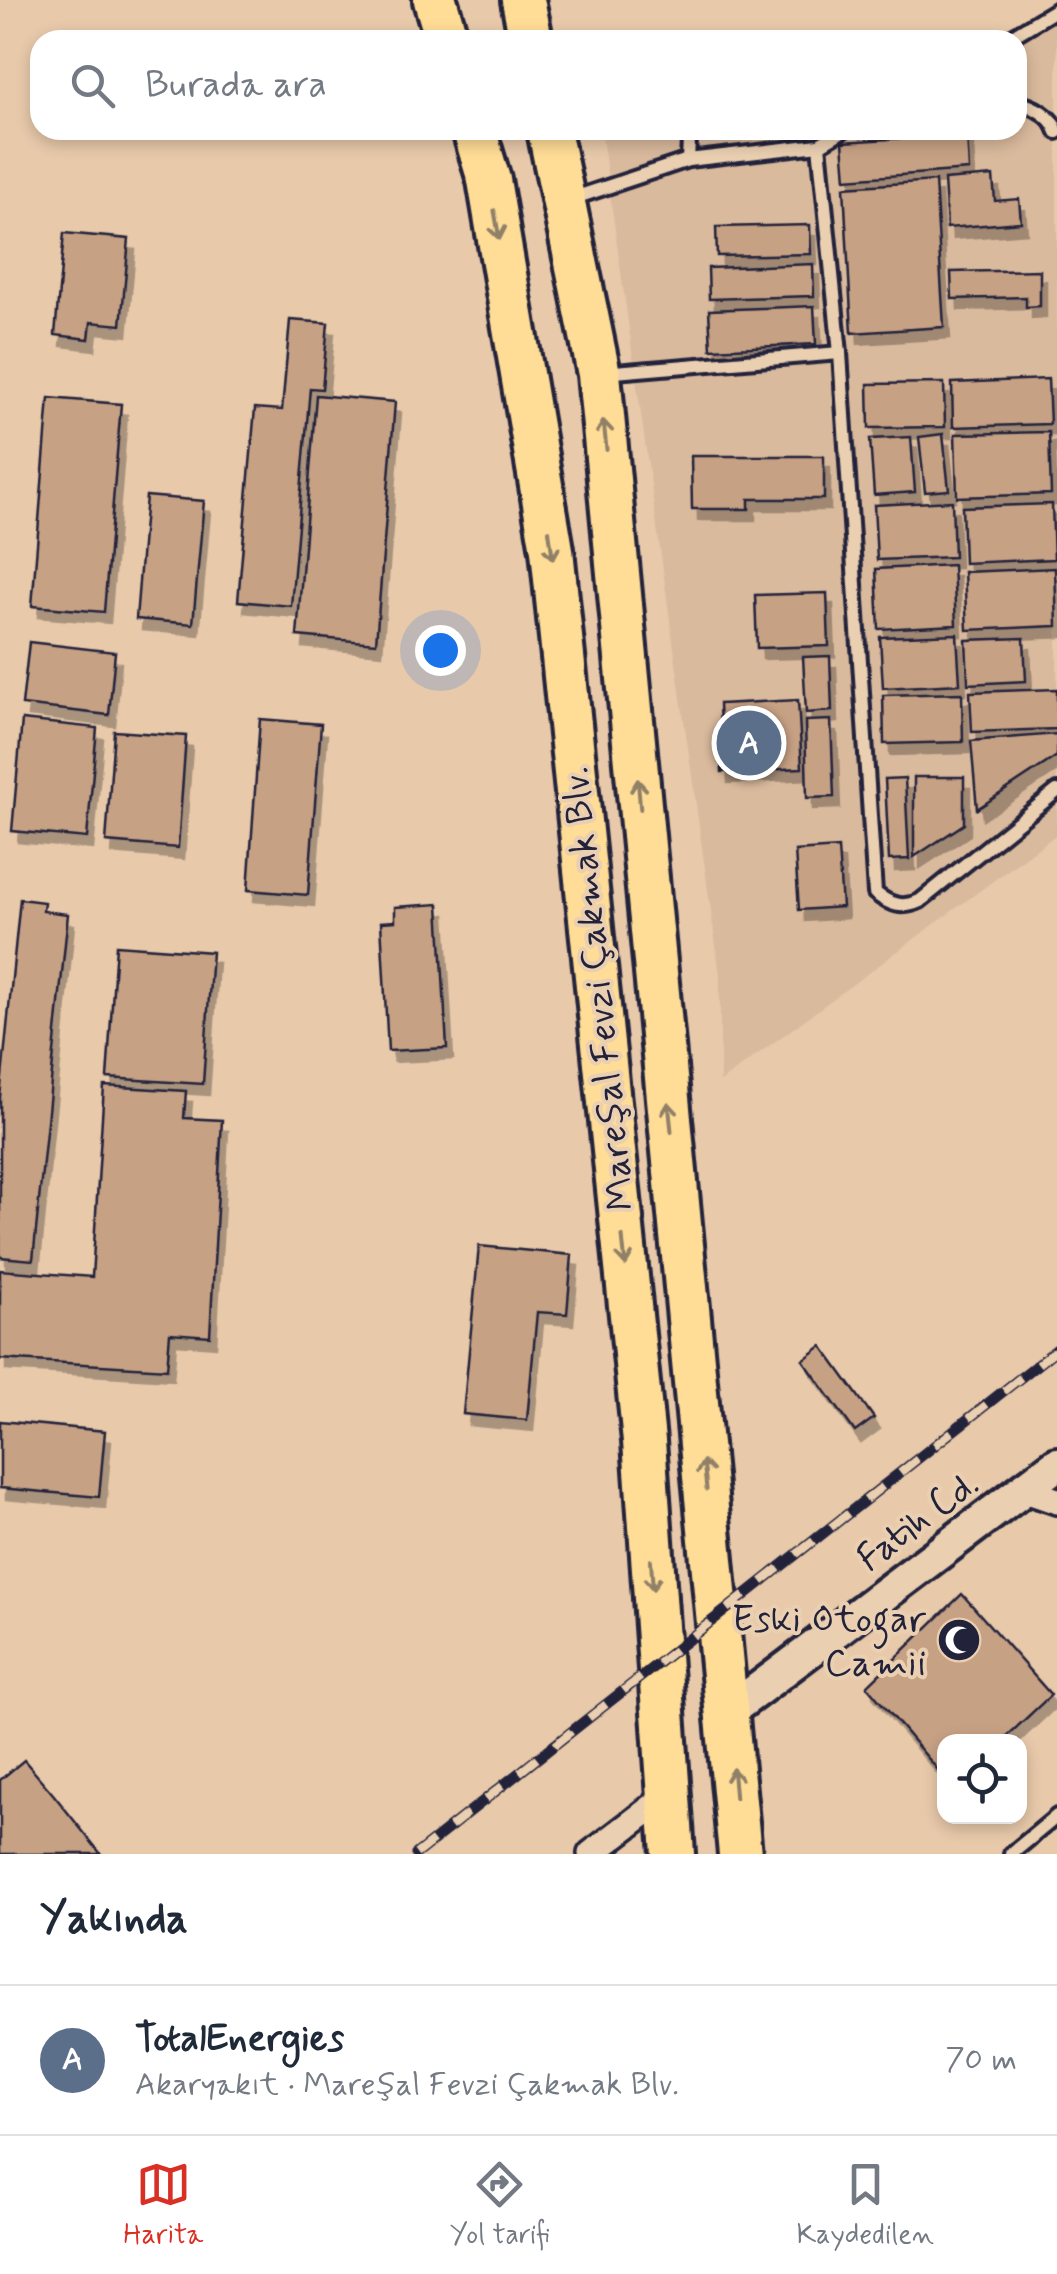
<!DOCTYPE html>
<html lang="tr">
<head>
<meta charset="utf-8">
<style>
  :root { --surface:#fff; --page:#f6f6f7; --text:#1f2937; --muted:#747a83; --line:#e0e1e3; --accent:#d93025 }
  body { margin:0; font-family:Mynerve,sans-serif; background:var(--page); color:var(--text) }
  .controls { position:absolute; right:30px; bottom:30px; display:grid; overflow:hidden; border-radius:20px; box-shadow:0 5px 15px #0003 }
  .controls button { width:90px; height:90px; display:grid; place-items:center; padding:0; border:0; border-bottom:2px solid var(--line); background:var(--surface); color:var(--text); font:50px sans-serif }
  .you { position:absolute; left:440px; top:650px; width:35px; height:35px; margin:-25px; border:8px solid #fff; border-radius:50%; background:#1a73e8; box-shadow:0 0 0 15px #1a73e833 }
  .badge { display:grid; place-items:center; width:65px; height:65px; border-radius:50%; background:var(--accent); color:#fff; font-size:32px; font-weight:700 }
  .pin { position:absolute; translate:-50% -50%; border:5px solid #fff; box-shadow:0 2px 10px #0006 }
  .list { margin:0; padding:0; list-style:none }
  h2 { display:flex; justify-content:space-between; align-items:center; height:130px; margin:0; padding:0 40px; font-size:42px }
  h2 small { font-size:32px; font-weight:400; color:var(--muted) }
  .list li { display:grid; grid-template-columns:65px 1fr auto; gap:30px; align-items:center; box-sizing:border-box; height:150px; padding:0 40px; border-top:2px solid var(--line) }
  .list b { display:block; font-size:38px; white-space:nowrap }
  .list p { margin:0; font-size:32px; white-space:nowrap; color:var(--muted) }
  .list em { font-size:32px; font-style:normal; color:var(--muted) }
  .icon { flex:none; width:55px; height:55px; fill:none; stroke:currentColor; stroke-width:2; stroke-linecap:round; stroke-linejoin:round }
  .map { position:relative; flex:none; width:1057px; height:1854px; overflow:hidden }
  .search { position:absolute; background:var(--surface); box-shadow:0 5px 15px #0003; left:30px; right:30px; top:30px; height:110px; display:flex; align-items:center; gap:25px; box-sizing:border-box; padding:0 35px; border-radius:30px; color:var(--muted); font-size:38px }
  .sheet { height:280px; background:var(--surface) }
  nav { display:flex; justify-content:space-around; align-items:center; box-sizing:border-box; height:140px; border-top:2px solid var(--line); background:var(--surface); font-size:28px; color:var(--muted) }
  nav a { display:grid; justify-items:center; gap:5px }
  nav .on { color:var(--accent) }
  .map>svg:first-child { display:block }
</style>
</head>
<body>
<div class="map">
<svg width="1057" height="1854" viewBox="0 0 1057 1854">
  <defs>
    <filter id="shadow"><feDropShadow dx="6" dy="11" stdDeviation="0" flood-color="#0004"/></filter>
  </defs>
  <rect width="100%" height="100%" fill="#e8c9aa"/>
  <filter id="ink" filterUnits="userSpaceOnUse"><feTurbulence type="fractalNoise" baseFrequency=".01" numOctaves="2"/><feDisplacementMap in="SourceGraphic" scale="20" xChannelSelector="R" yChannelSelector="G"/><feConvolveMatrix kernelMatrix="1 2 1 2 8 2 1 2 1" color-interpolation-filters="sRGB"/></filter>
  <g filter="url(#ink)">
    <path fill="#daba9d" d="M1057 23V834L720 1082V975L601 130H1017V40H866Z"/>
    <g fill="#c7a184" stroke="#22223b" stroke-width="2.5" filter="url(#shadow)">
      <path d="M967 134 969 170 846 179 843 142Z"/>
      <path d="M993 176 995 201 1019 199 1021 222 947 228 944 180Z"/>
      <path d="M935 181 944 327 852 333 844 187Z"/>
      <path d="M810 225 811 254 717 256 716 227Z"/>
      <path d="M64 233 129 239 121 325 91 322 89 339 55 335Z"/>
      <path d="M813 264 814 296 709 299 708 268Z"/>
      <path d="M1040 270V306L1026 307V297L952 299 951 272Z"/>
      <path d="M814 306 816 344 711 349 709 310Z"/>
      <path d="M290 320 328 323 322 389 310 388 291 606 238 601 255 408 282 410Z"/>
      <path d="M1048 379 1050 424 953 427 952 383Z"/>
      <path d="M944 383 945 427 869 428 868 384Z"/>
      <path d="M316 395 395 402 376 643 297 636Z"/>
      <path d="M49 398 121 404 104 612 32 606Z"/>
      <path d="M1049 432 1051 494 957 497 955 434Z"/>
      <path d="M943 434 949 490 925 492 919 437Z"/>
      <path d="M911 437 915 492 874 495 870 439Z"/>
      <path d="M691 456H824V499H749V509H692Z"/>
      <path d="M146 496 204 501 193 624 136 619Z"/>
      <path d="M952 501 954 557 877 560 874 505Z"/>
      <path d="M1052 504 1054 559 964 563 962 507Z"/>
      <path d="M953 565 956 625 879 629 876 569Z"/>
      <path d="M1055 568 1057 626 967 630 964 572Z"/>
      <path d="M827 593 829 646 757 648 755 595Z"/>
      <path d="M957 634 960 684 883 688 880 637Z"/>
      <path d="M1024 638 1026 681 968 684 966 640Z"/>
      <path d="M29 642 115 652 109 715 22 705Z"/>
      <path d="M830 656 832 711 806 713 803 657Z"/>
      <path d="M1057 689V729L972 732 970 692Z"/>
      <path d="M962 693 963 742 884 744 883 695Z"/>
      <path d="M798 700 802 768 722 772 719 704Z"/>
      <path d="M260 719 321 724 308 895 248 890Z"/>
      <path d="M22 720 97 728 87 838 12 831Z"/>
      <path d="M831 720 834 797 807 798 805 721Z"/>
      <path d="M114 731 186 736 178 848 106 842Z"/>
      <path d="M1057 734V756L977 809 971 741Z"/>
      <path d="M914 777H964V824L914 857Z"/>
      <path d="M905 778 909 859 889 860 885 779Z"/>
      <path d="M838 848 842 907 799 910 795 851Z"/>
      <path d="M20 899 44 902 43 911 68 914 33 1260 0 1257V1097Z"/>
      <path d="M439 904 447 1048 388 1051 381 922 395 921V907Z"/>
      <path d="M116 945 212 952 203 1084 107 1078Z"/>
      <path d="M104 1086 186 1091 184 1118 222 1120 210 1336 170 1333 167 1369 0 1359V1270L92 1277Z"/>
      <path d="M479 1246 572 1255 567 1314 537 1312 527 1420 463 1414Z"/>
      <path d="M822 1346 874 1418 855 1432 803 1360Z"/>
      <path d="M0 1421 105 1431 99 1497 0 1488Z"/>
      <path d="M962 1594 1051 1695 1001 1742H944V1777L867 1686Z"/>
      <path d="M24 1760 53 1794 101 1854H0V1780Z"/>
    </g>
    <g fill="none" stroke-linecap="round" stroke-linejoin="round">
      <g stroke="#22223b" stroke-width="20">
        <g id="service">
          <path d="M1006 40 1057 9"/>
          <path d="M1017 102C1033 106 1052 115 1057 132"/>
          <path d="M819 145 840 353 875 893C890 905 903 909 920 901L1057 791"/>
          <path d="M688 160 689 140 695 130"/>
          <path d="M571 199 688 160 819 145 844 130"/>
          <path d="M603 373 840 353"/>
          <path d="M1011 1854 1057 1816"/>
        </g>
      </g>
      <g stroke="#22223b" stroke-width="32">
        <g id="minor">
          <path d="M1025 1490 1057 1501"/>
          <path d="M591 1854 667 1796"/>
        </g>
      </g>
      <g stroke="#22223b" stroke-width="40">
        <path id="tertiary" d="M728 1712 1057 1464"/>
      </g>
      <g stroke="#22223b" stroke-width="50">
        <g id="primary">
          <path d="M435 0 447 40"/>
          <path d="M523 0 531 40"/>
          <path d="M474 130 489 180 552 550 644 1441 673 1854"/>
          <path d="M549 130 599 374 740 1854"/>
        </g>
      </g>
      <use href="#service" stroke="#eacfb1" stroke-width="12"/>
      <use href="#minor" stroke="#eacfb1" stroke-width="25"/>
      <use href="#tertiary" stroke="#eacfb1" stroke-width="32"/>
      <use href="#primary" stroke="#ffdd96" stroke-width="42"/>
      <g stroke="#22223b" stroke-width="11">
        <path id="rail" d="M416 1854 1057 1349"/>
      </g>
      <use href="#rail" stroke="#eacfb1" stroke-width="8" stroke-dasharray="22" stroke-linecap="butt"/>
    </g>
    <defs><path id="oneway-shaft" d="M-6 0H5M1.5-3L5.5 0L1.5 3" fill="none" stroke-width="1.6" stroke-linecap="round" stroke-linejoin="round" transform="scale(2.5)"/></defs>
    <g stroke="#908068">
      <use href="#oneway-shaft" transform="translate(497 225) rotate(80)"/>
      <use href="#oneway-shaft" transform="translate(605 435) rotate(-96)"/>
      <use href="#oneway-shaft" transform="translate(551 545) rotate(82)"/>
      <use href="#oneway-shaft" transform="translate(639 794) rotate(-95)"/>
      <use href="#oneway-shaft" transform="translate(670 1117) rotate(-96)"/>
      <use href="#oneway-shaft" transform="translate(624 1251) rotate(84)"/>
      <use href="#oneway-shaft" transform="translate(705 1475) rotate(-96)"/>
      <use href="#oneway-shaft" transform="translate(652 1575) rotate(86)"/>
      <use href="#oneway-shaft" transform="translate(734 1783) rotate(-95)"/>
    </g>
  </g>
  <defs>
    <g id="mosque-disc" transform="scale(2.25)"><circle r="9.5" fill="#22223b" stroke="#eacfb1"/><path d="M3.5-4.9A6 6 0 1 0 3.5 4.9A5 5 0 1 1 3.5-4.9Z" fill="#fff"/></g>
  </defs>
  <g fill-rule="evenodd">
    <use href="#mosque-disc" x="959" y="1640"/>
  </g>
  <g text-anchor="middle" stroke-width="8" stroke-linejoin="round" paint-order="stroke">
    <g font-size="38" fill="#22223b" stroke="#eacfb1">
      <text transform="translate(597 989) rotate(-96)" y="13">Mareşal Fevzi Çakmak Blv.</text>
      <text transform="translate(917 1520) rotate(-37)" y="13">Fatih Cd.</text>
    </g>
    <g font-size="38" fill="#22223b" stroke="#eacfb1" text-anchor="end">
      <text x="926" y="1631">Eski Otogar<tspan x="926" dy="44">Camii</tspan></text>
    </g>
  </g>
</svg>
<div class="controls">
<button><svg class="icon" aria-label="locate" viewBox="0 0 24 24"><circle cx="12" cy="12" r="6"/><path d="M12 2v4M12 18v4M2 12h4M18 12h4"/></svg></button>
</div>
<div class="you"></div>
<div class="pin badge" style="left:749px;top:743px;background:#5c6f8a">A</div>
<div class="search"><svg class="icon" aria-label="search" viewBox="0 0 24 24"><circle cx="10" cy="10" r="6"/><path d="M15 15l6 6"/></svg>Burada ara</div>
</div>
<section class="sheet">
<h2>Yakında<small></small></h2>
<ul class="list">
<li><span class="badge" style="background:#5c6f8a">A</span><div><b>TotalEnergies</b><p>Akaryakıt · Mareşal Fevzi Çakmak Blv.</p></div><em>70 m</em></li>
</ul>
</section>
<nav>
<a class="on"><svg class="icon" aria-label="map" viewBox="0 0 24 24"><path d="M3 6l6-2 6 2 6-2v14l-6 2-6-2-6 2zM9 4v14M15 6v14"/></svg>Harita</a>
<a><svg class="icon" aria-label="directions" viewBox="0 0 24 24"><path d="M12 3l9 9-9 9-9-9zM9 14v-3h6M13 9l2 2-2 2"/></svg>Yol tarifi</a>
<a><svg class="icon" aria-label="saved" viewBox="0 0 24 24"><path d="M7 4h10v16l-5-4-5 4z"/></svg>Kaydedilen</a>
</nav>
</body>
</html>
